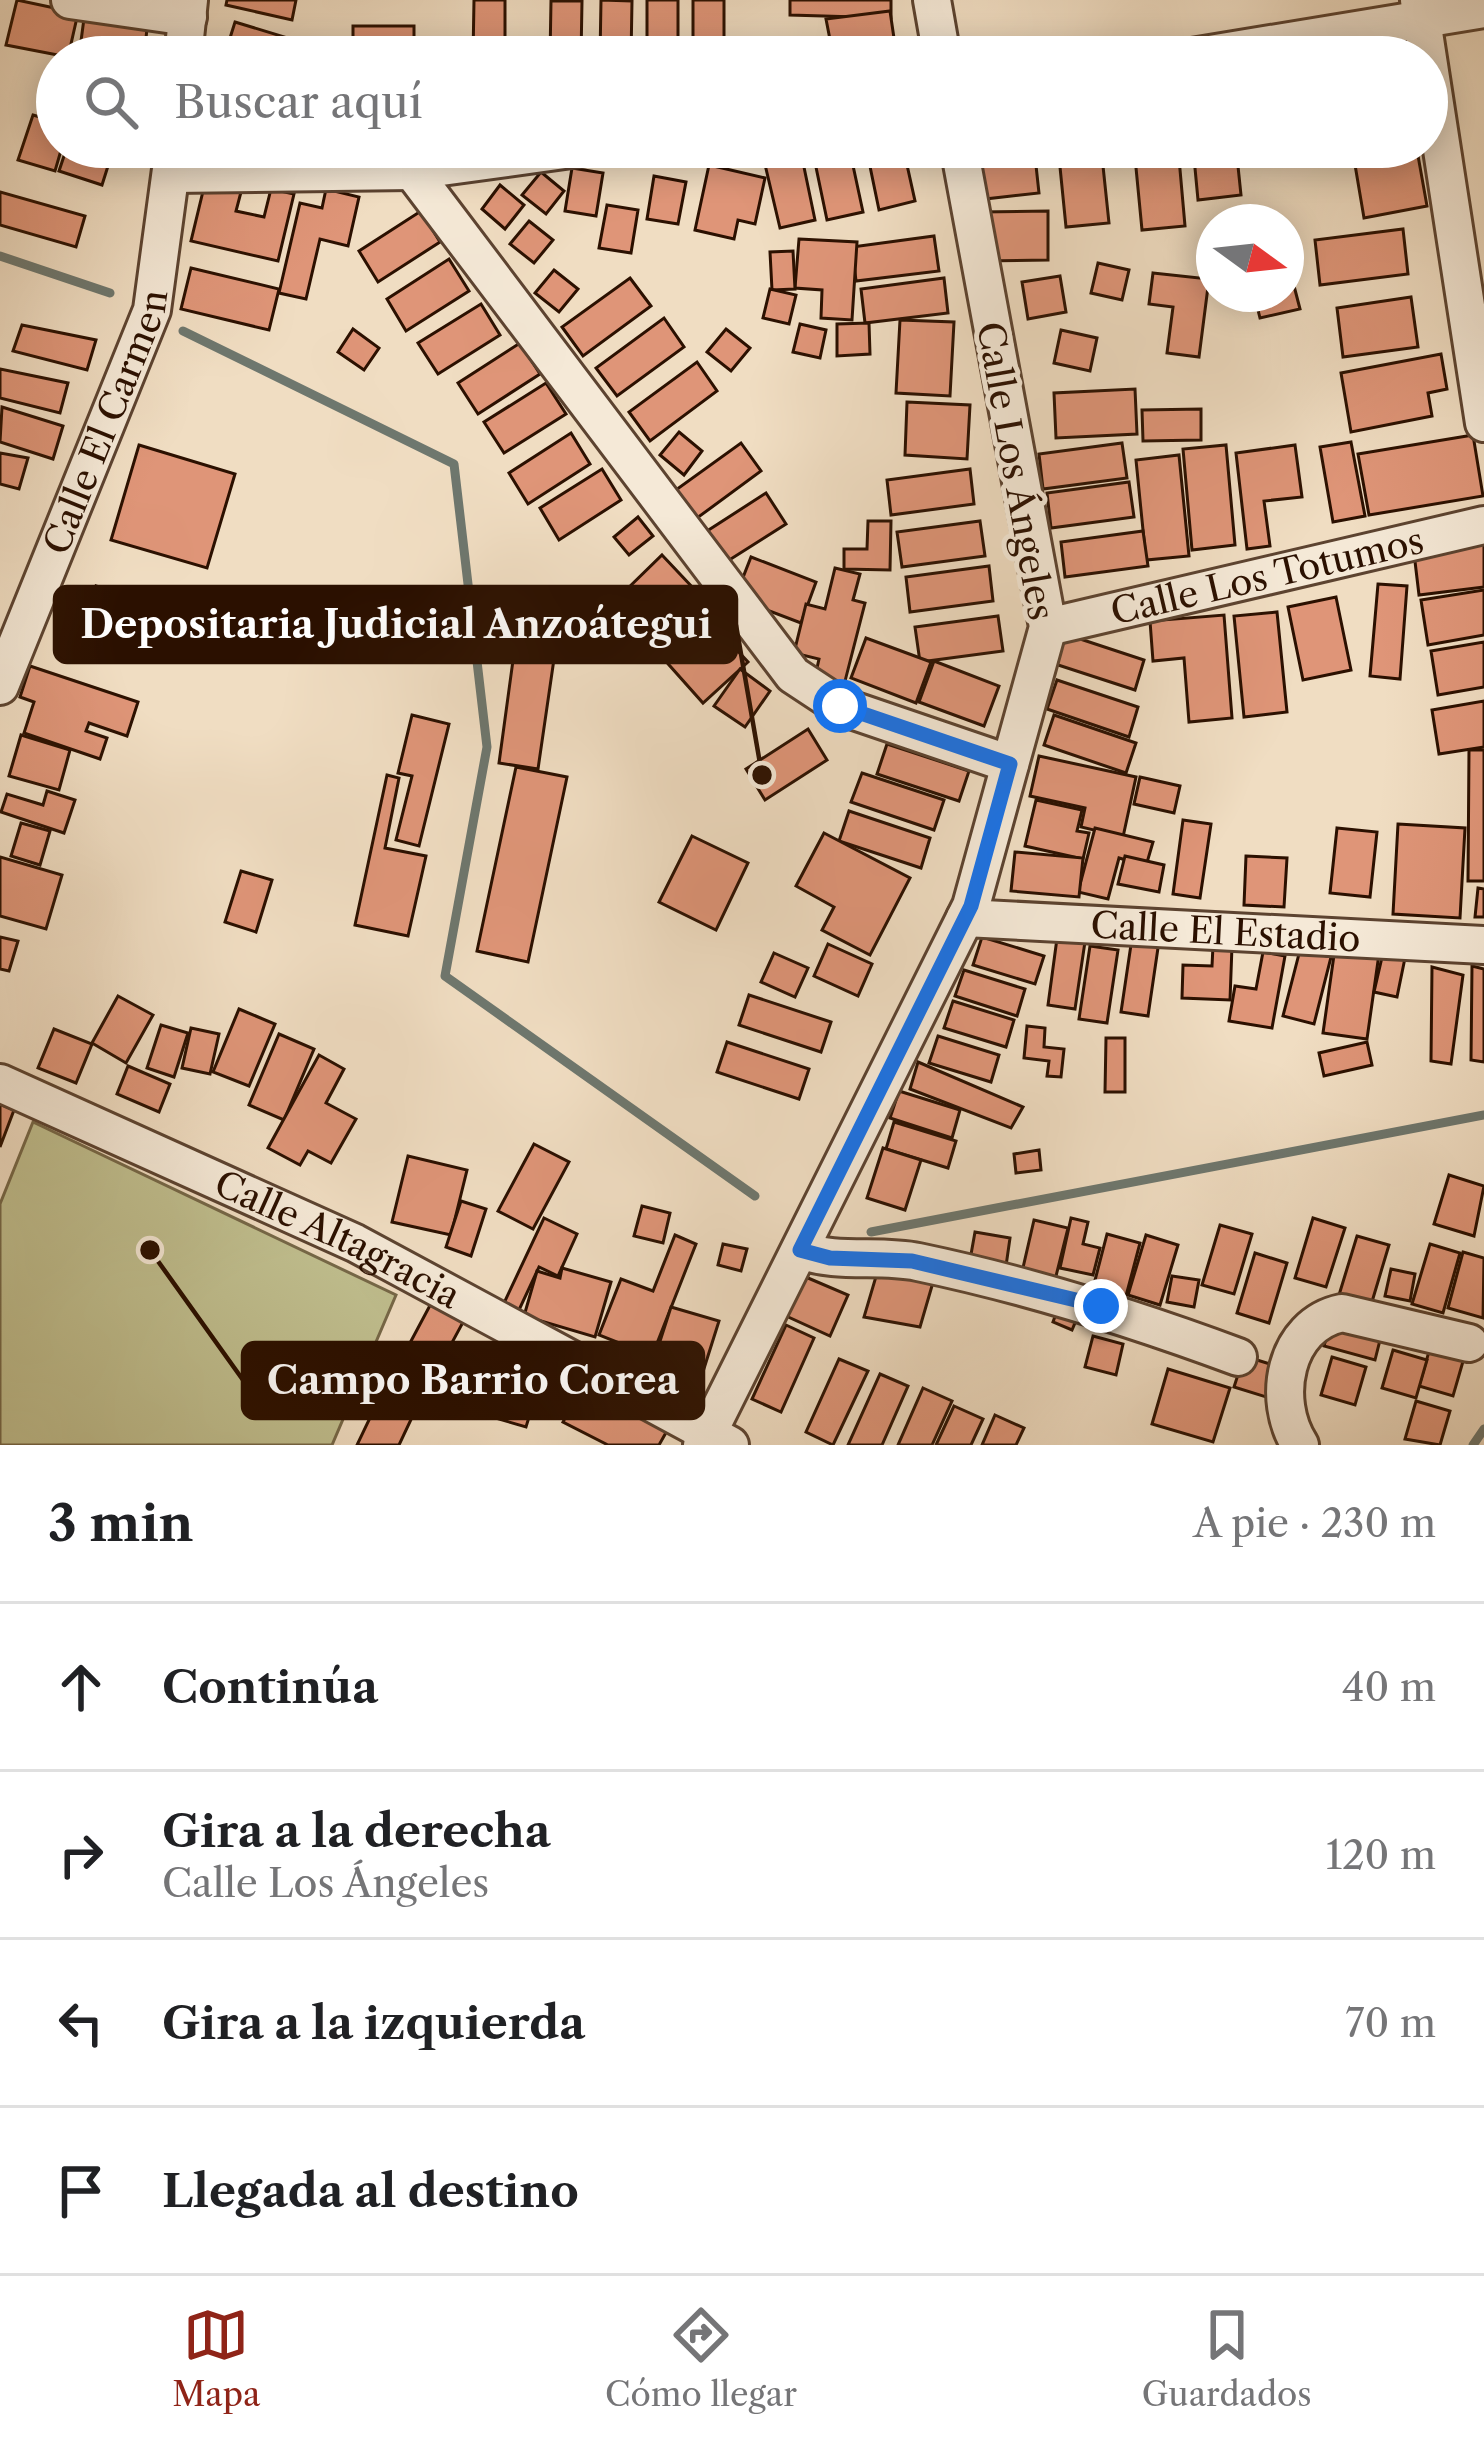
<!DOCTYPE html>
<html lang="es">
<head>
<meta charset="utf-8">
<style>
  :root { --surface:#fff; --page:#f2f2f2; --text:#202124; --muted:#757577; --line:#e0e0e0; --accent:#8f2418 }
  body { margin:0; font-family:"Libre Caslon Text",serif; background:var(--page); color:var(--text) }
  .compass { position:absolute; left:1196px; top:204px; width:108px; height:108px; border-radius:50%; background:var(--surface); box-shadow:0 6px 30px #0003; rotate:105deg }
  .stop { position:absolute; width:36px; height:36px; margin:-27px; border:9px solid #1a73e8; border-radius:50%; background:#fff }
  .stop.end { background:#1a73e8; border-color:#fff; box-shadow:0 3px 12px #0008 }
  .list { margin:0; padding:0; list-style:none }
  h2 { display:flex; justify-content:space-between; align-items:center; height:156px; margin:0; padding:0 48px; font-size:51px }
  h2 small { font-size:39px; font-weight:400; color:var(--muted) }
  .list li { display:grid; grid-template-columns:78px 1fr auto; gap:36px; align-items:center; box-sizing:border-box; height:168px; padding:0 48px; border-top:3px solid var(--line) }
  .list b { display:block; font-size:45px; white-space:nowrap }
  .list p { margin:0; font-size:39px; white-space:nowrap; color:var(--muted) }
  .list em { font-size:39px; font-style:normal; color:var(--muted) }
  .icon { flex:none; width:66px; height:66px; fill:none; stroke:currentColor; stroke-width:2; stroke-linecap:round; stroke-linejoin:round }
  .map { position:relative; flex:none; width:1484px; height:1445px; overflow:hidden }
  .search { position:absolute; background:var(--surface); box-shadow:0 6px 30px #0003; left:36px; right:36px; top:36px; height:132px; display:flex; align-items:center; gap:30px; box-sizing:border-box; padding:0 42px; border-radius:66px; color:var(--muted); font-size:45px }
  .sheet { height:828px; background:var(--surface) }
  nav { display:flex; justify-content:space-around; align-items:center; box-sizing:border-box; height:168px; border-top:3px solid var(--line); background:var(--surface); font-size:33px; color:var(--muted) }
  nav a { display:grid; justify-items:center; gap:6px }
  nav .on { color:var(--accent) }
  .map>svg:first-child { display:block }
</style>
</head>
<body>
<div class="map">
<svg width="1484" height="1445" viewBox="0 0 1484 1445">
  <rect width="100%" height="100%" fill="#f0ddc2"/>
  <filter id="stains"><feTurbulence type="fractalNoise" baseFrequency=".00167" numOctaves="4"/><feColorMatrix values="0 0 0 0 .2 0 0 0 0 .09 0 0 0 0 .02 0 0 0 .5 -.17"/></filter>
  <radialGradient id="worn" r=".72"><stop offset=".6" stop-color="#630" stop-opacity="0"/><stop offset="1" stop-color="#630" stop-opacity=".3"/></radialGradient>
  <path fill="#c0bf8f" stroke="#766848" stroke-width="3" d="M33 1122 396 1295 332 1445H0V1204Z"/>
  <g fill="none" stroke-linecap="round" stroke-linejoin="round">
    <g stroke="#6e776e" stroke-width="9">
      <path d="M0 256 110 293"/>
      <path d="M183 331 454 464 487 747 445 976 755 1196"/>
      <path d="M871 1232 1484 1115"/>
      <path d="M1473 1445 1484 1429"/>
    </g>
  </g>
  <g fill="#df9578" stroke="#2b1000" stroke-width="3">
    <path d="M17 0 78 13 68 57 6 45Z"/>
    <path d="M227 0H296L292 20 226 5Z"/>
    <path d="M474 0H505V57H473Z"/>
    <path d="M601 0 632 1 631 57H600Z"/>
    <rect x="647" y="0" width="31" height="57"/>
    <rect x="693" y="0" width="31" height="57"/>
    <path d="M790 0H891V18L790 15Z"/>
    <path d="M551 1H582L581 57H550Z"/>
    <path d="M85 11 148 19 144 57 79 56Z"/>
    <path d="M890 11 895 45 833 55 826 19Z"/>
    <path d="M235 22 327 50 325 57H224Z"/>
    <rect x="353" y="26" width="61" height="31"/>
    <path d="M1404 41 1407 57H1354L1353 51Z"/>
    <path d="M897 45 899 57H859L858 50Z"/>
    <path d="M431 49 465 54V57H429Z"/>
    <path d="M33 115 57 122V147H62L55 171 18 160Z"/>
    <path d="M67 147H114L102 185 59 171Z"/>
    <path d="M849 147 863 212 827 220 812 148Z"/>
    <path d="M866 147H903L915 201 879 210Z"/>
    <path d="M968 147H1034L1039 193 985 199 983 175 971 176Z"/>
    <path d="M1058 147H1101L1109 223 1066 227Z"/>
    <path d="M1134 147H1178L1185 226 1142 230Z"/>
    <path d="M1193 147H1236L1241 195 1198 200Z"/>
    <path d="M1253 147H1314L1315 149 1254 157Z"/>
    <path d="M1352 147H1388L1389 155 1417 150 1427 206 1364 218Z"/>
    <path d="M800 148 815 220 780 228 763 156Z"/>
    <path d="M709 165 765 178 755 224 738 220 734 239 695 230Z"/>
    <path d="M572 168 603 173 596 216 565 211Z"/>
    <path d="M541 172 564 191 546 214 522 195Z"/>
    <path d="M654 176 686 182 678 224 647 219Z"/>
    <path d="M205 183 241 192 236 211 264 217 271 189 294 194 278 261 191 241Z"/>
    <path d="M500 185 524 205 505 229 482 209Z"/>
    <path d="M326 189 359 197 348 246 320 239 306 299 279 293 300 203 322 208Z"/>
    <path d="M0 192 85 216 76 247 0 225Z"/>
    <path d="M607 205 638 210 631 253 599 248Z"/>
    <path d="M421 211 440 242 378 282 359 251Z"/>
    <path d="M1048 211V260L980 261V212Z"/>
    <path d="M529 221 553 240 534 263 510 244Z"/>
    <path d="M1403 229 1408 274 1320 285 1315 240Z"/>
    <path d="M934 236 939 271 856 281 852 247Z"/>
    <path d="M799 239 857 242 852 320 821 318 822 290 795 288Z"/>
    <path d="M793 251 795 289 772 290 770 252Z"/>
    <path d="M449 259 469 291 406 331 387 299Z"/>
    <path d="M1098 263 1129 270 1122 300 1091 293Z"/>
    <path d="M191 268 279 289 269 330 181 309Z"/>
    <path d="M554 270 578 289 559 312 535 293Z"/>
    <path d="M1153 273 1209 279 1199 357 1167 353 1173 307 1149 304Z"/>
    <path d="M1060 276 1066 312 1028 319 1022 282Z"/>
    <path d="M630 278 651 306 583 356 562 327Z"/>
    <path d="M944 278 948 313 865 323 861 289Z"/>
    <path d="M1293 282 1300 309 1260 318 1254 294H1286V283Z"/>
    <path d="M770 289 796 295 789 324 763 318Z"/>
    <path d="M1411 297 1418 347 1343 357 1337 308Z"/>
    <path d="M481 304 500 335 438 374 418 343Z"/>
    <path d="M664 318 684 347 617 396 596 368Z"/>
    <path d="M900 320 954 322 950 396 896 393Z"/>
    <path d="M869 323 870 354 837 356V324Z"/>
    <path d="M800 324 826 330 820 358 793 352Z"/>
    <path d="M22 325 96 340 87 370 13 351Z"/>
    <path d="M353 329 379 348 364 370 338 352Z"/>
    <path d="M726 329 750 348 731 371 707 352Z"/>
    <path d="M1061 330 1097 338 1090 371 1054 363Z"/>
    <path d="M520 343 540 374 478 414 458 383Z"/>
    <path d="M1441 354 1447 389 1428 393 1432 416 1351 432 1341 373Z"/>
    <path d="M697 362 717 391 650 441 629 412Z"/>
    <path d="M0 369 68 383 60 413 0 398Z"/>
    <path d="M546 383 566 414 504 453 484 422Z"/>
    <path d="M1135 389 1137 434 1056 438 1054 393Z"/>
    <path d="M907 402 970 405 967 459 905 455Z"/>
    <path d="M2 407 63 426 53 459 0 442Z"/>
    <path d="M1201 409V440L1143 441 1142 410Z"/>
    <path d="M679 432 702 451 684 475 660 455Z"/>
    <path d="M571 433 590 464 528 504 509 473Z"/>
    <path d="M1473 435 1483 496 1369 515 1358 454Z"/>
    <path d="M1351 442 1365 516 1333 522 1320 447Z"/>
    <path d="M741 443 761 471 693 521 673 492Z"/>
    <path d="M1122 443 1127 478 1043 489 1039 454Z"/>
    <path d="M139 445 235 474 207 568 111 540Z"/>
    <path d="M1226 445 1235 545 1192 550 1183 449Z"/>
    <path d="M1295 445 1302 497 1264 501 1270 546 1247 549 1236 453Z"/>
    <path d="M0 453 28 458 19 489 0 484Z"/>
    <path d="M1179 455 1189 556 1146 560 1136 460Z"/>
    <path d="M602 469 621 500 559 540 540 508Z"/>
    <path d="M970 469 974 504 891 515 887 480Z"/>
    <path d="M1129 482 1134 517 1051 528 1047 493Z"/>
    <path d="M766 493 786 524 723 564 704 533Z"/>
    <path d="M638 517 653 536 629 555 614 537Z"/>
    <path d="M868 521H891L890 570 844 569V549H867Z"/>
    <path d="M980 521 985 556 902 567 897 532Z"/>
    <path d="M1143 531 1148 566 1065 577 1061 542Z"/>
    <path d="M1484 544V587L1419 595 1414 553Z"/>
    <path d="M662 555 711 607 670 647 621 595Z"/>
    <path d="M751 557 816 582 801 623 735 598Z"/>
    <path d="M989 566 993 601 910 612 906 577Z"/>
    <path d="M835 568 860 574 853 600 865 603 844 685 815 677 819 659 794 653 806 604 825 609Z"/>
    <path d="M1378 584 1407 586 1400 679 1370 676Z"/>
    <path d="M96 586 149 603 141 629 88 612Z"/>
    <path d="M1484 590V635L1428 645 1421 600Z"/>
    <path d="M1336 597 1351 670 1303 680 1288 607Z"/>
    <path d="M1277 612 1287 712 1244 717 1234 616Z"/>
    <path d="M1224 615 1232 718 1189 722 1184 658 1153 661 1150 621Z"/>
    <path d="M998 616 1003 651 920 662 915 627Z"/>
    <path d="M706 617 748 662 703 703 662 657Z"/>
    <path d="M1062 633 1144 660 1135 690 1052 663Z"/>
    <path d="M866 638 931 662 916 703 851 678Z"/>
    <path d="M1484 642V687L1438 695 1431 651Z"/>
    <path d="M514 653 554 659 538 769 499 763Z"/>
    <path d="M934 661 999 686 984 726 919 702Z"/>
    <path d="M30 666 138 702 127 736 89 723 86 731 107 738 100 759 24 733 34 702 20 697Z"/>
    <path d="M740 669 770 691 745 727 714 706Z"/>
    <path d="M1057 680 1138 707 1129 737 1047 709Z"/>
    <path d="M1484 701V747L1439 754 1432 710Z"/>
    <path d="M412 715 449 724 419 846 396 840 412 776 398 773Z"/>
    <path d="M1054 715 1136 743 1126 773 1044 745Z"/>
    <path d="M808 729 827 760 765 800 746 769Z"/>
    <path d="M21 735 70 750 59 790 9 776Z"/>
    <path d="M887 744 969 771 959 801 877 774Z"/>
    <path d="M1469 750H1484V881H1468Z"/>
    <path d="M1039 756 1136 777 1123 837 1081 827 1085 808 1030 796Z"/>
    <path d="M516 767 567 777 528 962 477 951Z"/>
    <path d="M862 773 944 800 934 830 851 802Z"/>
    <path d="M387 775 399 778 385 848 426 856 408 936 355 925Z"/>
    <path d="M1140 777 1180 786 1174 813 1134 804Z"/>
    <path d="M47 791 75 800 64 833 1 812 7 794 43 805Z"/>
    <path d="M1036 800 1082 810 1077 831 1089 833 1083 859 1025 846Z"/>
    <path d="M849 811 930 838 921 868 839 841Z"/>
    <path d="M1183 820 1211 824 1200 898 1173 894Z"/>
    <path d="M21 823 50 831 40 865 11 856Z"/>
    <path d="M1398 824 1465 828 1460 918 1393 914Z"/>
    <path d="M1095 828 1153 842 1146 866 1119 858 1108 899 1078 892Z"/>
    <path d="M1337 828 1377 832 1370 897 1330 893Z"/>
    <path d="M824 833 910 878 870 955 822 930 834 907 796 886Z"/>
    <path d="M692 836 748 863 716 930 659 902Z"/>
    <path d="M1015 852 1083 858 1079 897 1011 891Z"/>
    <path d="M1125 856 1164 865 1159 892 1118 884Z"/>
    <path d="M1246 856 1287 858 1284 907 1244 905Z"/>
    <path d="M0 857 62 875 46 929 0 916Z"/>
    <path d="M241 871 272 880 256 932 225 922Z"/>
    <path d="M1478 888 1484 889V917H1475Z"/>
    <path d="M1058 931 1086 935 1075 1009 1048 1005Z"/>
    <path d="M0 937 18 941 9 971 0 969Z"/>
    <path d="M982 937 1044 956 1035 984 973 965Z"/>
    <path d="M1132 938 1159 941 1148 1016 1121 1012Z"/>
    <path d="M828 944 872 964 858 996 814 976Z"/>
    <path d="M1090 946 1118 950 1107 1023 1079 1019Z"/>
    <path d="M1213 946H1232L1230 1000 1182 998 1183 965 1212 966Z"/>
    <path d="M1335 948 1379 954 1367 1039 1323 1033Z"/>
    <path d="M1300 950 1331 957 1314 1024 1283 1016Z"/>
    <path d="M1263 952 1285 956 1272 1028 1229 1021 1235 986 1256 989Z"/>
    <path d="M774 953 808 968 795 997 761 982Z"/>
    <path d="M1383 953 1405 958 1397 997 1374 992Z"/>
    <path d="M1472 966 1484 969V1062L1471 1060Z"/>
    <path d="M1432 967 1463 975 1451 1064 1431 1061Z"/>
    <path d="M964 970 1025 989 1017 1016 955 996Z"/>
    <path d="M749 995 831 1022 821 1052 739 1025Z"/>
    <path d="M118 996 153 1015 126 1063 92 1043Z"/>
    <path d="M953 1001 1014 1020 1006 1047 944 1028Z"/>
    <path d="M239 1009 275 1024 249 1086 213 1072Z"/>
    <path d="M161 1025 188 1033 174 1077 147 1068Z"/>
    <path d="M1027 1026 1045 1028 1044 1047 1064 1049 1061 1077 1047 1076 1049 1061 1024 1058Z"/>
    <path d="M191 1028 219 1034 210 1074 182 1068Z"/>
    <path d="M54 1029 92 1044 76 1083 38 1068Z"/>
    <path d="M279 1034 314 1049 284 1120 249 1105Z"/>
    <path d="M938 1036 999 1055 991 1082 929 1063Z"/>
    <path d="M1106 1038H1125V1092H1105Z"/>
    <path d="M727 1042 809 1069 799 1099 717 1072Z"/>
    <path d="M1367 1042 1372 1065 1324 1076 1319 1053Z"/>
    <path d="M319 1055 344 1069 326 1103 356 1119 331 1163 308 1151 300 1165 268 1148Z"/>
    <path d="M918 1062 1023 1107 1011 1128 910 1089Z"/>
    <path d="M128 1066 170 1084 159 1112 117 1094Z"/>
    <path d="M899 1091 960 1110 952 1138 890 1118Z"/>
    <path d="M0 1104 14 1110 0 1147Z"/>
    <path d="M894 1122 956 1141 948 1168 886 1149Z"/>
    <path d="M534 1144 569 1162 533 1229 498 1211Z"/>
    <path d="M883 1148 921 1160 905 1210 867 1198Z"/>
    <path d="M1039 1150 1041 1170 1016 1173 1014 1154Z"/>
    <path d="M408 1156 467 1170 451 1235 392 1222Z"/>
    <path d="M1449 1175 1484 1186 1474 1236 1434 1224Z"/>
    <path d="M461 1201 486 1209 471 1256 446 1247Z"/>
    <path d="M642 1206 670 1213 663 1243 634 1236Z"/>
    <path d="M544 1218 577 1234 558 1276 539 1267 519 1310 504 1303Z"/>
    <path d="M1071 1218 1088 1222 1083 1244 1100 1248 1093 1275 1060 1268Z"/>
    <path d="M1313 1218 1345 1228 1326 1287 1295 1278Z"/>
    <path d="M1034 1220 1068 1228 1055 1280 1022 1272Z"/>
    <path d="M1220 1225 1252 1234 1234 1294 1202 1285Z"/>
    <path d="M975 1232 1010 1238 1006 1266 970 1260Z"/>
    <path d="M1107 1234 1140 1243 1126 1296 1093 1288Z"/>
    <path d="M675 1235 696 1244 652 1356 599 1335 621 1279 653 1291Z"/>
    <path d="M1146 1235 1178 1245 1160 1305 1128 1295Z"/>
    <path d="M1357 1236 1389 1245 1371 1305 1339 1295Z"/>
    <path d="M723 1244 747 1249 741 1271 718 1265Z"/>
    <path d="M1430 1244 1460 1253 1443 1313 1412 1304Z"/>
    <path d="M1463 1252 1484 1258 1483 1318 1448 1308Z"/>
    <path d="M1255 1253 1287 1263 1269 1323 1237 1313Z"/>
    <path d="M880 1263 934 1279 920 1327 864 1317Z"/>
    <path d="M562 1268 611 1282 595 1337 524 1316 537 1271 560 1278Z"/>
    <path d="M1391 1269 1415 1274 1410 1301 1385 1296Z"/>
    <path d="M801 1275 848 1295 830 1336 784 1315Z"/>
    <path d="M1172 1276 1199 1280 1194 1307 1167 1302Z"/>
    <path d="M435 1296 468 1313 434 1376 402 1358Z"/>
    <path d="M1060 1303 1080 1311 1072 1330 1053 1322Z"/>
    <path d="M671 1307 719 1321 701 1378 653 1363Z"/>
    <path d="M1330 1324 1381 1336 1375 1360 1324 1346Z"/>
    <path d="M786 1325 814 1338 781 1412 752 1399Z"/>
    <path d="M1093 1336 1123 1344 1116 1375 1085 1367Z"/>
    <path d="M489 1347 545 1365 526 1427 492 1417 503 1381 481 1374Z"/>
    <path d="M1430 1348 1464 1358 1453 1396 1419 1386Z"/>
    <path d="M1393 1350 1427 1360 1416 1398 1382 1388Z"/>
    <path d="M1244 1356 1286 1369 1276 1400 1234 1387Z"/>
    <path d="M1332 1357 1366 1367 1355 1405 1321 1395Z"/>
    <path d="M839 1359 868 1371 833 1445 806 1432Z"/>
    <path d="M1168 1369 1230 1388 1213 1442 1152 1424Z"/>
    <path d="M880 1374 908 1386 882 1445H848Z"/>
    <path d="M390 1376 424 1392 399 1445H357Z"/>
    <path d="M582 1385 668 1429 659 1445H608L563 1422Z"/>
    <path d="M923 1388 952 1401 932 1445H898Z"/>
    <path d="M1416 1401 1450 1411 1440 1445 1405 1439Z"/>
    <path d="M954 1406 983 1419 971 1445H936Z"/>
    <path d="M995 1415 1024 1428 1016 1445H982Z"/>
  </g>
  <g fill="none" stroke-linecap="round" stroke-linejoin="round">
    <g stroke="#5c4330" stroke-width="42">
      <g id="minor">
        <path d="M70 0 188 17"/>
        <path d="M932 0 942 57"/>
        <path d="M1419 0 1484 423"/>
        <path d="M183 57 189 0"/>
        <path d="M1192 57 1484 9"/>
        <path d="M412 171 793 675 840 706 1010 764"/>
        <path d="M172 174 412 171 586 147"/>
        <path id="s1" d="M1048 627 1484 525"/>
        <path id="s2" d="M0 686 152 310 174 147"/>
        <path id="s3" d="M965 918 1484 945"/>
        <path id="s4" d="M0 1083 355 1243 730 1445"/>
        <path d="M800 1250C837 1264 879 1254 918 1262 1028 1285 1133 1318 1238 1357"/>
        <path d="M702 1445 971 906 1048 627 959 147"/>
        <path d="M1300 1445C1271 1400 1284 1325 1342 1313L1469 1343"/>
      </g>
    </g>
    <use href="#minor" stroke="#f5e9d7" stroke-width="36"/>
  </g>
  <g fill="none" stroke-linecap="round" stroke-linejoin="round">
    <path stroke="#1a73e8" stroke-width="15" d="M840 706 1010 764 971 906 800 1250 830 1258 912 1261 1101 1306"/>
  </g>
  <g text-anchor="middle" stroke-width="10" stroke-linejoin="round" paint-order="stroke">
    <g font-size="36" fill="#2b1000" stroke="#f5e9d7">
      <text dy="13" stroke="none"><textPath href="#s2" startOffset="285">Calle El Carmen</textPath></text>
      <text transform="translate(1016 471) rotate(80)" y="13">Calle Los Ángeles</text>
      <text dy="13" stroke="none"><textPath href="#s1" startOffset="225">Calle Los Totumos</textPath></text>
      <text dy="13" stroke="none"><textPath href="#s3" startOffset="261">Calle El Estadio</textPath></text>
      <text dy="13" stroke="none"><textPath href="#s4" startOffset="372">Calle Altagracia</textPath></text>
    </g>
  </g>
  <path fill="none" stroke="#2b1000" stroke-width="4.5" d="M762 775L736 625M150 1250L243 1380"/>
  <g fill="#2b1000" stroke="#f5e9d7" stroke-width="4.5">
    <circle cx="762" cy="775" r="12"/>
    <circle cx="150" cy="1250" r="12"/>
  </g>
  <g fill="#2b1000" stroke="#2b1000" stroke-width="4.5">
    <rect x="55" y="587" width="681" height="75" rx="12"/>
    <rect x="243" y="1343" width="460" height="75" rx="12"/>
  </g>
  <g font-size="39" text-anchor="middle" font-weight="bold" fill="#fff">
    <text x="396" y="638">Depositaria Judicial Anzoátegui</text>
    <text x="473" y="1394">Campo Barrio Corea</text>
  </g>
  <rect width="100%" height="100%" filter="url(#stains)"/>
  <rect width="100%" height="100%" fill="url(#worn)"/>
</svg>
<svg class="compass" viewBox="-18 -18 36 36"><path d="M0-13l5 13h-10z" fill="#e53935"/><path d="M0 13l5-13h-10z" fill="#757577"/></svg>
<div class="stop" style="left:840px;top:706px"></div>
<div class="stop end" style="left:1101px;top:1306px"></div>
<div class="search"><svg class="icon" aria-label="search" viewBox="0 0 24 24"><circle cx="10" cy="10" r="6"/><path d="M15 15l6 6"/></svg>Buscar aquí</div>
</div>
<section class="sheet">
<h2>3 min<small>A pie · 230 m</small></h2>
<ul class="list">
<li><svg class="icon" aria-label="ahead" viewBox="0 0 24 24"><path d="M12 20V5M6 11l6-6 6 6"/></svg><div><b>Continúa</b></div><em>40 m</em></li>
<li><svg class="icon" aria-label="right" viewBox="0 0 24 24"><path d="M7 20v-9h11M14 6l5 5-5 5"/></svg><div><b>Gira a la derecha</b><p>Calle Los Ángeles</p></div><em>120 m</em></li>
<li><svg class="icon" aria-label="left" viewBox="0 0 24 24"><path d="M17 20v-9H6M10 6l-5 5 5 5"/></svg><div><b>Gira a la izquierda</b></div><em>70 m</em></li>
<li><svg class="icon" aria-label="arrive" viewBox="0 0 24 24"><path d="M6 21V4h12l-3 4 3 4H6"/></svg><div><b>Llegada al destino</b></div></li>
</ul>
</section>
<nav>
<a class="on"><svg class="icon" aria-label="map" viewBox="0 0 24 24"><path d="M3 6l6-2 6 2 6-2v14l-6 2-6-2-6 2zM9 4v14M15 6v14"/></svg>Mapa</a>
<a><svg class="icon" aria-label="directions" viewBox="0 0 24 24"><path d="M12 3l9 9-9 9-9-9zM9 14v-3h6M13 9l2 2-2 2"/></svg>Cómo llegar</a>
<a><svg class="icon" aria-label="saved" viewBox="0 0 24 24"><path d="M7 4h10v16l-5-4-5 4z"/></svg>Guardados</a>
</nav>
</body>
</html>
